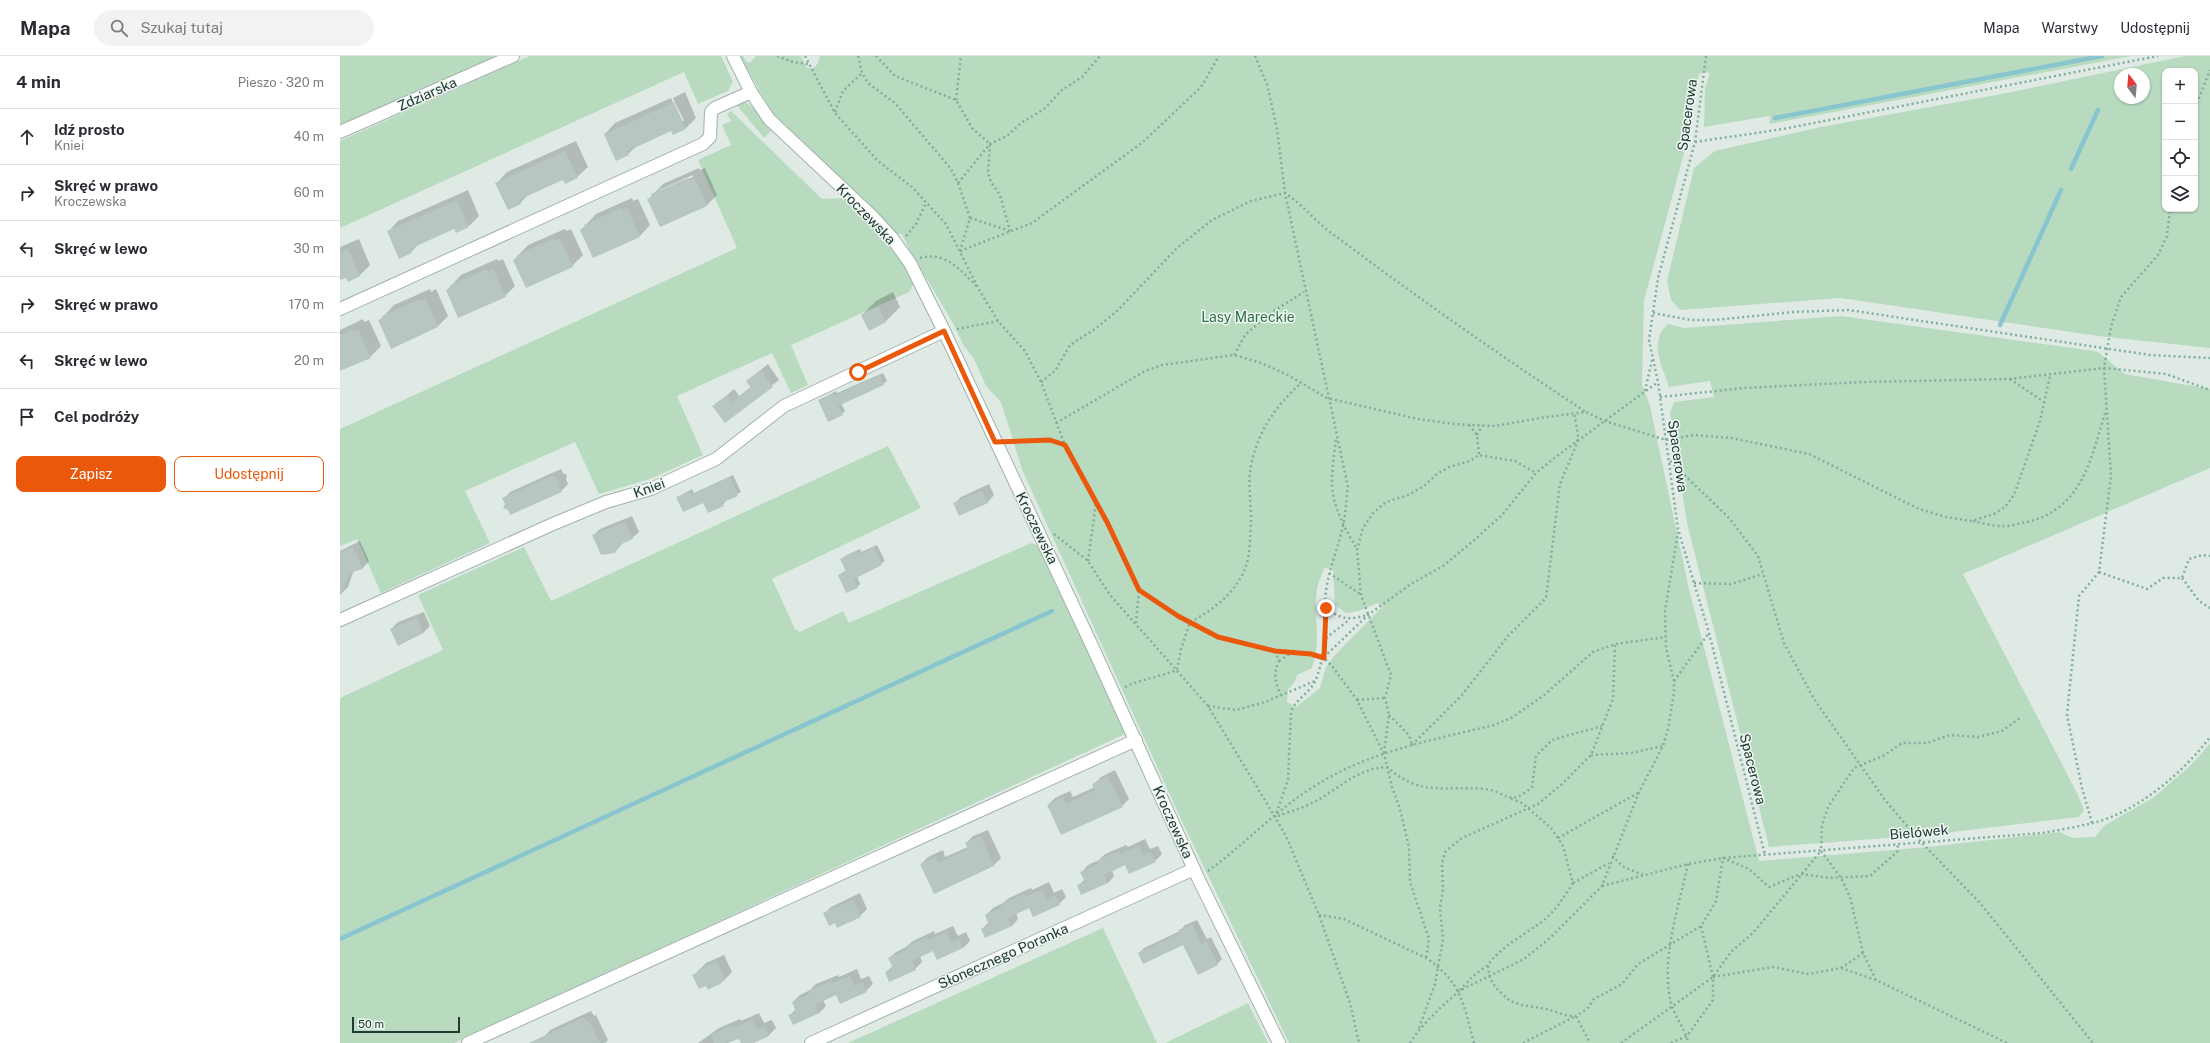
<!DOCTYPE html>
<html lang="pl">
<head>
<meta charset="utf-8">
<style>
  :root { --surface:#fff; --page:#f2f2f3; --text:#2b2b33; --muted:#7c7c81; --line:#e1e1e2; --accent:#ea580c }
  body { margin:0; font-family:"Public Sans",sans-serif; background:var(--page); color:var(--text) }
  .controls { position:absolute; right:12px; top:12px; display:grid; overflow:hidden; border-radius:8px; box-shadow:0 1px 3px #0004 }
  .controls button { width:36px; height:36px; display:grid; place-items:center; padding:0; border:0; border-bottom:1px solid var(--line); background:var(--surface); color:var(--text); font:20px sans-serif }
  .compass { position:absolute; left:1774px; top:12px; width:36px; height:36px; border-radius:50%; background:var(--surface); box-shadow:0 1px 3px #0004; rotate:344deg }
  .scale { position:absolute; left:12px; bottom:10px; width:108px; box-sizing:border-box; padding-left:4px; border:2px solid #213932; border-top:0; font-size:11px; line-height:14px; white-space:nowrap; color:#213932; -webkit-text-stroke:3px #eff7f3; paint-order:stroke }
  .stop { position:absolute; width:12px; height:12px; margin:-9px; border:3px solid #ea580c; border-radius:50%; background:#fff }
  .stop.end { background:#ea580c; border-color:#fff; box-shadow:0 1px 4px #0008 }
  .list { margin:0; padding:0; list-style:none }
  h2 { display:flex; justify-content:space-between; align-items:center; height:52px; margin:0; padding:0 16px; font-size:17px }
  h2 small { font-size:13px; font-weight:400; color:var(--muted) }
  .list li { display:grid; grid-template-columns:26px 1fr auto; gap:12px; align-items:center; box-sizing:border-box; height:56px; padding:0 16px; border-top:1px solid var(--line) }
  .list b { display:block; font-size:15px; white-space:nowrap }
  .list p { margin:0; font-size:13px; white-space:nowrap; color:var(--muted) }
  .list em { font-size:13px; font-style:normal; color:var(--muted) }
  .actions { display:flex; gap:8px; padding:12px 16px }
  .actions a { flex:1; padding:9px 0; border:1px solid var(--accent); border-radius:8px; text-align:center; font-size:14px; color:var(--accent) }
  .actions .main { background:var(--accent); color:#fff }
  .icon { flex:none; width:22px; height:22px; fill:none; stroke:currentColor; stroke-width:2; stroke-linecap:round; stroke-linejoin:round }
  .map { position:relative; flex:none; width:1870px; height:987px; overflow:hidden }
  header { display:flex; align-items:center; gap:24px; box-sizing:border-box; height:56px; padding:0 20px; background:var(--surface); border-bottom:1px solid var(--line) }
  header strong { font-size:19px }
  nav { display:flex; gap:22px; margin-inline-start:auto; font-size:14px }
  .search { width:280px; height:36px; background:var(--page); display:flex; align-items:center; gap:10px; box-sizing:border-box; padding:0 14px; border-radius:22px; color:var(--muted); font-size:15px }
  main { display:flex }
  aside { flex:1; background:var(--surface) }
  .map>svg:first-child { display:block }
</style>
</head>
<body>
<header>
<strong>Mapa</strong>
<div class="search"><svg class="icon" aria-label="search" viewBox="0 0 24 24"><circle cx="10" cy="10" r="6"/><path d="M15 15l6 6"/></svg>Szukaj tutaj</div>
<nav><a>Mapa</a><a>Warstwy</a><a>Udostępnij</a></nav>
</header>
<main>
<aside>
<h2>4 min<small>Pieszo · 320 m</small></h2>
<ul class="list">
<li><svg class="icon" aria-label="ahead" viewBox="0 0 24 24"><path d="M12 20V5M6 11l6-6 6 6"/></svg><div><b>Idź prosto</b><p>Kniei</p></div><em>40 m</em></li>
<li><svg class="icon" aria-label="right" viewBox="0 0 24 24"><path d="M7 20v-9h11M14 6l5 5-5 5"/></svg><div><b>Skręć w prawo</b><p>Kroczewska</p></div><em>60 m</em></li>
<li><svg class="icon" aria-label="left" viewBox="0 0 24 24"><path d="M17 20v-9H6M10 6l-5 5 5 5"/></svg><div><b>Skręć w lewo</b></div><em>30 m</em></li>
<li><svg class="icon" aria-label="right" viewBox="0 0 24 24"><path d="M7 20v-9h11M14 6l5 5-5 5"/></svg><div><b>Skręć w prawo</b></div><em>170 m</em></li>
<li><svg class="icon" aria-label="left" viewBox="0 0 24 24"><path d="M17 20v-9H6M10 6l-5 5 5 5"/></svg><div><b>Skręć w lewo</b></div><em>20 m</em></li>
<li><svg class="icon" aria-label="arrive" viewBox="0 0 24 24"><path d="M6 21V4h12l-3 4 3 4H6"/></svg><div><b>Cel podróży</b></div></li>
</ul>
<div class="actions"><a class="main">Zapisz</a><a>Udostępnij</a></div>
</aside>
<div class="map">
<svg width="1870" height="987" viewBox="0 0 1870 987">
  <rect width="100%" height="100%" fill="#dfeae5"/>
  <g fill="#b8dbc0" fill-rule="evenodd">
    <path d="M0 0H159L0 71Z"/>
    <path d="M190 0H381L393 26 388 35 358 48 344 16 0 172V85Z"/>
    <path d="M400 0H403L406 5 410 7 416 0H461L467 12C476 13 478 9 480 0H1791L1430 68V60L1364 71 1365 32 1370 17 1364 16 1359 18 1344 97 1304 245 1302 328 1310 350 1349 533 1419 805 1588 791 1720 776 1733 782 1755 781 1765 769 1813 742 1850 710 1870 688V987H949L846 774 683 416 661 346 646 330 634 303 624 290 613 267 569 193 562 178H558L431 55ZM984 512 993 513 995 549 1006 557 1019 555 1037 547 1043 550 994 600 986 611 980 632 956 651 947 646 948 633 954 627 957 619 972 612C982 583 973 561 977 533 978 526 982 519 984 512Z"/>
    <path d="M1845 0H1870V292L1758 280 1501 242 1340 254 1331 244 1327 225 1354 112 1375 95 1481 71 1667 37ZM1825 15H1855V153H1825ZM1780 18H1804V42H1780Z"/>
    <path d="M404 46C414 49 424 66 432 74L424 82 396 48Z"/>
    <path d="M391 55 482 143 503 142C531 168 557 192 574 227L569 236 451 289 468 329 451 337 432 297 337 340 363 399 310 423 259 438 235 386 125 435 150 487 41 537 17 483 0 490V373L397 192 358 104 391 89 382 69 391 65 387 58Z"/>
    <path d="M1501 260 1747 294 1758 296 1785 318 1870 333V412L1623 518 1738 739 1744 754 1739 761 1587 779 1429 791 1347 467 1330 357 1334 346 1374 341 1370 325 1329 331C1322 309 1308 286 1328 268L1344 272Z"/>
    <path d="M548 390 581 452 432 523 455 573 460 576 503 555 509 567 691 487 697 489 703 498 731 551 785 678 114 987H0V642L103 594 78 539 184 491 211 545Z"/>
    <path d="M763 872 817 987H508Z"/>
    <path d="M908 947 928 987H825Z"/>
  </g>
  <g fill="#0003" fill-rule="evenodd">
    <path d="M345 36 356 62 346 72 332 74 297 90 288 98 265 78 275 67 331 42 341 65H344L333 42Z"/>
    <path d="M236 85 248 111 237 121 223 123 189 138 180 147 157 127 167 116Z"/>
    <path d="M359 112 360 114 365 112 377 139 367 149 309 143 323 128ZM353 119V121L319 136V134Z"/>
    <path d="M128 134 139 160 129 170 115 171 80 187 71 196 48 176 58 165Z"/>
    <path d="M292 142 293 145 298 143 310 169 300 180 253 200 241 174 256 158Z"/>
    <path d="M225 173 226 175 231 173 243 199 232 210 174 204 188 189Z"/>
    <path d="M19 183 30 209 20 219 8 224 6 220 0 223V191Z"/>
    <path d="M157 203 158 205 163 203 175 230 165 240 107 234 121 219Z"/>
    <path d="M90 233 91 236 96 233 108 260 98 270 52 291 40 264 54 249Z"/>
    <path d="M553 236 560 251 546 265 529 273 522 259 536 245Z"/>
    <path d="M23 263 24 266 29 264 41 290 30 301 0 314V274Z"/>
    <path d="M428 308 439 324 385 366 374 350 394 333 399 340 411 331 407 325Z"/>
    <path d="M543 317 547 325 543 328 501 347 505 355 502 358 480 344 496 335 497 337Z"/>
    <path d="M221 413 223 417 227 419 226 423 228 428 221 435 166 448 164 443 170 436Z"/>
    <path d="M393 419 401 436 386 444 383 449 338 441 352 433 354 437Z"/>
    <path d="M649 428 654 439 648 446 614 448 621 441Z"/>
    <path d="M292 460 299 476 292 482 284 486 275 496 253 480 260 473Z"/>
    <path d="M20 485 29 505 23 512 14 514 8 531 0 539V495Z"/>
    <path d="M537 489 545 505 517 520 520 528 517 531 499 519 506 514 501 503 505 500 520 493 521 496Z"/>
    <path d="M84 556 90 570 83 577 58 589 51 573 58 566Z"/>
    <path d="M775 714 789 743 782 750 708 749 715 742 730 735 733 741 755 731 754 728 761 721Z"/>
    <path d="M648 774 661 802 654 809 594 837 581 808 588 801 603 794 605 801 628 791 626 787 633 780Z"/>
    <path d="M805 783 810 793 818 790 822 798 815 805 785 808 772 814 774 820 768 827 738 830 745 823 742 816 748 809 759 804 765 798 786 789 788 791Z"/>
    <path d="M709 826 714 837 722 833 726 841 719 848 689 851 676 857 678 863 672 870 642 873 649 866 646 859 653 852 663 847 669 842 691 832 692 834Z"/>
    <path d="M520 837 527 853 520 860 496 866 484 858 491 851Z"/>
    <path d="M857 864 867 883 871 881 882 903 877 908 844 887 799 897 804 892 840 875 845 869Z"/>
    <path d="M613 870 618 880 626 876 630 885 623 892 593 894 580 900 582 906 575 913 546 916 553 910 549 902 556 896 566 891 573 885 594 875 595 878Z"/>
    <path d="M384 899 392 916 380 928 368 933 366 929 354 919 366 907Z"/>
    <path d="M517 913 521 923 529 920 533 928 526 935 497 938 483 944 486 950 479 957 453 968 449 960 456 953 453 946 460 939 470 934 476 928 498 919 499 921Z"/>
    <path d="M251 955 254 960 256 959 268 984 265 987H199L210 974Z"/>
    <path d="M419 957 424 967 432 964 436 972 429 979 411 987H402L399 982 388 987H358L379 972 400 963 401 965Z"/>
  </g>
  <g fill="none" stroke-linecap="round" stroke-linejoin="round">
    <g stroke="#88c5ce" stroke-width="4.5">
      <path d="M1435 62 1762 0"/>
      <path d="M1731 113 1758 54"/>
      <path d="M1660 269 1721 134"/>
      <path d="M0 883 712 555"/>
    </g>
  </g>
  <g fill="#b7c7c0">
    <path d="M334 46 346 73 333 79 331 75 303 88 287 95 289 99 276 105 264 78Z"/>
    <path d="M225 95 238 122 225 128 223 124 207 131 179 144 181 148 168 154 155 127Z"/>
    <path d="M348 122 350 124 355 122 367 150 320 171 307 143 312 141 311 138Z"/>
    <path d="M117 144 129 171 116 177 114 173 70 193 72 197 59 203 47 175Z"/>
    <path d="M281 152 282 155 287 152 300 181 253 202 240 174 245 171 244 169Z"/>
    <path d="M214 182 215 185 220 183 233 211 186 232 173 204 178 201 177 199Z"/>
    <path d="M8 193 20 220 8 226 6 222 0 224V196Z"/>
    <path d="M147 213 148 215 153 213 166 241 118 262 106 234 111 232 110 229Z"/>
    <path d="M80 243 81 245 86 243 98 271 51 293 38 264 43 262 42 260Z"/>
    <path d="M538 250 546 266 529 275 521 259Z"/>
    <path d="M12 273 13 276 18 273 31 302 0 315V279Z"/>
    <path d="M421 314 433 331 385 367 372 350 387 339 392 346 401 339 411 332 406 325Z"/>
    <path d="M540 319 544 329 498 350 503 359 488 366 478 344 493 337 494 340Z"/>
    <path d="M214 419 216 424 221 426 219 431 222 436 170 459 168 454 163 452 165 448 162 442Z"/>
    <path d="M390 421 398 440 382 447 384 450 368 457 363 447 343 456 336 441 349 436 351 439Z"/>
    <path d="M642 434 648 447 619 460 613 447Z"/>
    <path d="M285 466 293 483 281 488 275 497 261 499 252 479Z"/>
    <path d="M13 491 23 513 9 517 0 539V497Z"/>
    <path d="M534 491 542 509 514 523 518 532 506 537 498 519 506 515 500 503 517 495 518 498Z"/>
    <path d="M77 562 83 577 58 590 50 573Z"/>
    <path d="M768 720 783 751 721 779 707 749 723 741 726 748 755 734 752 728Z"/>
    <path d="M641 780 654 810 594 838 580 808 596 801 598 807 628 793 625 787Z"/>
    <path d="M798 790 803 799 811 796 816 806 789 818 785 809 764 819 768 827 741 839 737 829 745 826 740 816 758 808 757 805 769 799 779 795 781 798Z"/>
    <path d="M702 833 707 843 715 839 720 849 693 861 689 852 668 862 672 870 645 882 641 873 649 869 645 859 662 851 661 848 672 843 684 838 685 841Z"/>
    <path d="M513 844 521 861 497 872 495 867 489 870 483 857Z"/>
    <path d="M852 868 861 888 866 885 878 909 858 919 843 889 803 908 798 897 840 877 838 874Z"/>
    <path d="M606 876 611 886 619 883 623 892 597 904 593 895 572 905 576 914 549 926 545 916 553 912 548 902 566 894 565 891 587 881 588 884Z"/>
    <path d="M377 905 385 924 368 934 366 930 359 933 352 919 359 916 358 914Z"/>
    <path d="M510 920 514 930 522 926 527 936 500 948 496 939 475 949 479 957 453 969 448 959 456 956 452 946 469 938 468 935 491 925 492 927Z"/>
    <path d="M244 961 247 966 249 965 260 987H189Z"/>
    <path d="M412 964 417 973 425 970 429 980 414 987H401L399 983 385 987H374L371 979 393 969 394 971Z"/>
  </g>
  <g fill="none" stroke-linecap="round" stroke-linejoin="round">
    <g stroke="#a2b1ac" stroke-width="14">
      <g id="minor">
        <path d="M393 0 411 36 429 63 532 160 552 182 570 207 604 275 753 592 858 822 939 987"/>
        <path d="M0 76 173 0"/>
        <path d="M0 253 363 88 370 81 371 56 375 52 411 36"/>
        <path d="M0 564 213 468 266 446 311 433 376 403 444 350 604 275"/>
        <path d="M128 987 796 684"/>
        <path d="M471 987 854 813"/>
      </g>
    </g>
    <g stroke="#80ad9d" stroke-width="2.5" stroke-dasharray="2 3" stroke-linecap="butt">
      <path d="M437 0 453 6 468 8"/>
      <path d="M465 0 495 57 538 105 572 131 606 168 638 232 658 265 685 295 701 326 725 389 768 468 799 534 838 560 878 581 935 595 971 598 984 602 992 610 1017 644 1044 698 1052 731 1060 753 1069 791 1070 826 1089 883 1086 902"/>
      <path d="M518 0 522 17 528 27 555 47 611 113 618 127 630 162 620 195"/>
      <path d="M536 0 555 20 616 44 632 72 650 88 648 117 651 126 660 139 670 175"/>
      <path d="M915 0 927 28 937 73 945 137 1008 431C1006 444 1006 457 1003 470 998 492 989 513 986 535 983 565 988 593 976 623 971 637 956 642 951 656L948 724 935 761"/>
      <path d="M1366 0 1355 86 1318 222 1309 284 1318 326 1338 473 1369 577 1425 799"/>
      <path d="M616 44 621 0"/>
      <path d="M1855 52 1870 14"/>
      <path d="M495 56 503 35 522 17"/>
      <path d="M1355 86 1443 73 1818 0"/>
      <path d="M618 127 650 88 667 80 681 67 704 53 722 34 742 21 760 0"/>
      <path d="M630 162 670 175"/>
      <path d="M566 180 576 168 586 147"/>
      <path d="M620 195 692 167 803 86 861 31 879 0"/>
      <path d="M580 202C605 195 621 214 636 230"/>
      <path d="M1313 257 1351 264H1374L1453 256 1508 254 1810 299 1870 302"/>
      <path d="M617 273 658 265"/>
      <path d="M894 299 905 279 932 256 964 236"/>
      <path d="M1670 323 1704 346"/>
      <path d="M701 326 715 315 730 289 755 273 776 256 837 192 872 164 911 145 945 137C962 148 974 164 990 176 1074 239 1159 299 1246 356"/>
      <path d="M1305 335 1312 304"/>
      <path d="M1320 341 1404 332 1522 326 1669 323 1764 312 1826 318 1870 334"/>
      <path d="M716 367 805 315 822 309 894 299 921 307 946 318 987 342 1078 363 1114 368 1155 370 1206 361 1246 356 1265 365 1326 384 1354 379 1391 382 1469 398 1579 453 1606 461 1632 465 1654 458 1665 451 1674 439 1700 365 1710 320"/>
      <path d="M1129 369 1137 379 1139 399"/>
      <path d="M1137 379 1142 370"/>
      <path d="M996 384C994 398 992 413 992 427 992 451 1006 474 1017 493"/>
      <path d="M669 385 710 384 725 389"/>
      <path d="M1330 405 1390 463 1418 500 1444 587 1474 643 1545 744 1581 786 1640 847 1753 987"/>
      <path d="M1633 465C1643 467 1655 471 1666 470 1672 470 1680 467 1687 466 1743 453 1751 402 1766 354"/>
      <path d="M714 478 748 505 770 539 868 650 935 761 946 780 979 859 1010 947 1019 987"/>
      <path d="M748 505 756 447"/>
      <path d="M1759 516 1807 533 1823 522H1842L1849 503 1862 499 1870 500"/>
      <path d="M989 517 1020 538"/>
      <path d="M1842 522 1859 545 1870 552"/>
      <path d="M1354 527 1391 528 1423 518"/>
      <path d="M986 552C1002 564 1008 564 1027 559"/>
      <path d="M796 567 799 534"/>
      <path d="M986 582 1009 564"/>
      <path d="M935 595 939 605C933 617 935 626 941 639"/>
      <path d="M984 601 1028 559 1071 528 1103 510 1132 486 1162 459 1196 417 1217 400 1318 326"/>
      <path d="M939 605 951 597"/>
      <path d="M1334 625 1369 577"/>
      <path d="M785 631C802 623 819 621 837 614L841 593 850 566C872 555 894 538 904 515 911 500 910 478 911 463 911 443 907 425 912 405 920 372 936 350 961 327"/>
      <path d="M1017 644 1045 642"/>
      <path d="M868 650 896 654 925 646 975 625"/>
      <path d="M1049 659 1069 679 1072 689"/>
      <path d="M1072 689 1122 639 1168 580 1206 542 1220 428 1237 387 1238 378 1234 357"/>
      <path d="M1044 697 1049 659 1045 642 1051 619 1021 539 1017 494 1023 472 1033 457 1046 446 1068 439 1084 430 1097 418 1109 411 1130 405 1139 399 1175 405 1196 417"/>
      <path d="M1251 699 1291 697 1323 690"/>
      <path d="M1171 743 1182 747 1211 772 1218 782 1223 790 1233 827C1224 841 1216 854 1204 864 1185 879 1162 889 1148 909L1150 922 1156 932 1170 945 1182 949 1207 953 1228 960H1236L1247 953 1254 943 1282 928 1298 908 1361 870 1376 845 1383 802 1409 813 1429 831 1460 818 1490 822 1530 820 1557 796 1558 788"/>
      <path d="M938 760C948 756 960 753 970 748 999 734 1014 713 1047 711 1083 742 1103 729 1145 733 1168 736 1168 752 1192 731L1196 700 1212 684 1262 670"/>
      <path d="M1752 767 1742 732 1727 659 1739 540 1759 516 1771 420 1764 312 1771 271 1781 241 1818 199 1827 180 1830 153"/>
      <path d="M1218 782 1298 737"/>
      <path d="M1272 800 1284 811 1303 819"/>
      <path d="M1348 808C1339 850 1319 908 1332 950 1336 963 1346 974 1348 987"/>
      <path d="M868 815C904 789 935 755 973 731 1027 696 1092 684 1154 669L1171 662 1203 640 1253 596 1275 588 1326 581"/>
      <path d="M1233 827 1269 807"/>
      <path d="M1262 830 1348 808 1383 802 1702 777C1719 774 1737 771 1753 767 1797 756 1843 717 1870 681"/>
      <path d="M979 859 1004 863 1086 902C1121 925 1124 949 1134 987"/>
      <path d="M1501 912 1523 897"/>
      <path d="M1373 921 1433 911 1468 918 1501 912 1536 924 1667 987"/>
      <path d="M1536 924 1523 897 1510 841 1501 822 1481 795 1482 769 1488 751 1514 712 1545 699 1562 687H1587L1610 679 1638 681 1662 675 1680 662"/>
      <path d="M1120 934 1133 920 1148 909"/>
      <path d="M1079 972 1095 928 1103 883 1100 852 1103 834 1102 807 1105 796 1122 782 1198 748 1222 728 1251 699 1273 643 1275 588"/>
      <path d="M1070 987 1078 975 1098 954 1119 935 1184 903 1210 882 1262 830 1299 736 1323 690 1328 673 1334 637V625L1326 592 1325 555 1338 476"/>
      <path d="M1183 987 1236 960 1250 987"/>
      <path d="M1281 987 1373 921 1391 896 1413 877 1481 795"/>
      <path d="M1331 987 1347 980 1373 944V921L1361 870"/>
    </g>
    <use href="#minor" stroke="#fff" stroke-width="12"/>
  </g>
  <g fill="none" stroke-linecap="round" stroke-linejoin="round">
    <path stroke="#ea580c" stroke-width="5" d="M518 316 604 275 655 386 710 384 725 389 768 468 799 534 838 560 878 581 935 595 971 598 984 602 986 552"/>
  </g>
  <g text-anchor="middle" stroke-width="3" stroke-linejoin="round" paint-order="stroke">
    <g font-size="14" fill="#213932" stroke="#eff7f3">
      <text transform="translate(87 38) rotate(-24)" y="5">Zdziarska</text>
      <text transform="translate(1347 59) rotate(-82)" y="5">Spacerowa</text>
      <text transform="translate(526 158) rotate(46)" y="5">Kroczewska</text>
      <text transform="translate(1338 400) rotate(82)" y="5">Spacerowa</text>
      <text transform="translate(309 432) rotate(-20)" y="5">Kniei</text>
      <text transform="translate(697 472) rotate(64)" y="5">Kroczewska</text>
      <text transform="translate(1413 713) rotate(76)" y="5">Spacerowa</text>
      <text transform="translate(833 766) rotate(66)" y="5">Kroczewska</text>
      <text transform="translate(1579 776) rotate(-5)" y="5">Bielówek</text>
      <text transform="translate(663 900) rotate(-24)" y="5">Słonecznego Poranka</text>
    </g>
    <g font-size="14" fill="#2c6f44" stroke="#eff7f3">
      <text x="908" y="266">Lasy Mareckie</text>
    </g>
  </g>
</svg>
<div class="controls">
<button>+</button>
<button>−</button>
<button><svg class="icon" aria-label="locate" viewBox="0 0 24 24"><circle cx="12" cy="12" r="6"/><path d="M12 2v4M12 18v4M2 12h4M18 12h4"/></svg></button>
<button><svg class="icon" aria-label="layers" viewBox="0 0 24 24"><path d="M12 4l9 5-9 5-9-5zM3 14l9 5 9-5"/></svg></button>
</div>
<svg class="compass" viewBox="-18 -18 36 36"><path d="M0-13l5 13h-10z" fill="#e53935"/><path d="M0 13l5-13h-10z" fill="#7c7c81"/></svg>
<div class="scale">50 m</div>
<div class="stop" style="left:518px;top:316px"></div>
<div class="stop end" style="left:986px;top:552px"></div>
</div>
</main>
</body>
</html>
